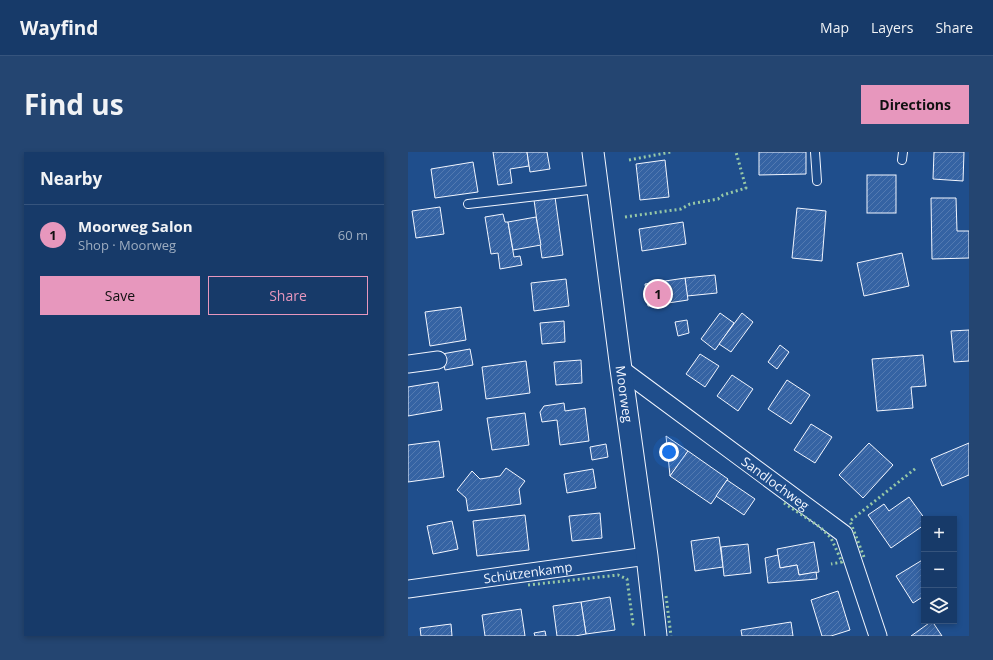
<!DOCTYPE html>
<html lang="en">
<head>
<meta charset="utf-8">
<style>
  :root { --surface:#173a69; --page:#244571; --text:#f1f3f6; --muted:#9eadc0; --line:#36547d; --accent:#e797bd }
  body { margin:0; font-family:"Open Sans",sans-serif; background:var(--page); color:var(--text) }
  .controls { position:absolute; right:12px; bottom:12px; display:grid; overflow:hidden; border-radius:0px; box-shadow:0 2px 6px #0003 }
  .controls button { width:36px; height:36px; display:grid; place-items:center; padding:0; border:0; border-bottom:1px solid var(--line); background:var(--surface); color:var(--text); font:20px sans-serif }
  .you { position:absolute; left:261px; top:300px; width:14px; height:14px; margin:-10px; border:3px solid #fff; border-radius:50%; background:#1a73e8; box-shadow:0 0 0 6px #1a73e833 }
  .badge { display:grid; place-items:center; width:26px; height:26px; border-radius:50%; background:var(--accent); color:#111; font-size:13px; font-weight:700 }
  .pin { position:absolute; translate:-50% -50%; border:2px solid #fff; box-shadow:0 1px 4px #0006 }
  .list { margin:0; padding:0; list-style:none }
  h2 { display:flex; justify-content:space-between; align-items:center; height:52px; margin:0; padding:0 16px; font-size:17px }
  h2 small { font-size:13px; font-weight:400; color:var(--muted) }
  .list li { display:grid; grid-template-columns:26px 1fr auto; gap:12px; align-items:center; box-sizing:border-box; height:60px; padding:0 16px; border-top:1px solid var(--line) }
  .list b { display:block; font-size:15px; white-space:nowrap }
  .list p { margin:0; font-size:13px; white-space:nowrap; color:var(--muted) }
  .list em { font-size:13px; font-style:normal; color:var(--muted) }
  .actions { display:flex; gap:8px; padding:12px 16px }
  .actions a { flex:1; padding:9px 0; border:1px solid var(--accent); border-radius:0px; text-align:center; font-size:14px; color:var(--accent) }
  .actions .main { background:var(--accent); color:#111 }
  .icon { flex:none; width:22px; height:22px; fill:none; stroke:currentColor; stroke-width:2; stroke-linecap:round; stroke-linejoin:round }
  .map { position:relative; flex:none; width:561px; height:484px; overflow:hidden; border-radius:0px }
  header { display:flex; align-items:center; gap:24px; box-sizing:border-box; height:56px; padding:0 20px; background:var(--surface); border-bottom:1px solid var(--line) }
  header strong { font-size:19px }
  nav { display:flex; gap:22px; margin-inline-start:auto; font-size:14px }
  .intro { display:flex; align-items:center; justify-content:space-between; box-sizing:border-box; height:96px; padding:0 24px }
  h1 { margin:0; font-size:28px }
  .button { padding:10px 18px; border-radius:0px; background:var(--accent); color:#111; font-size:14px; font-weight:700 }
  main { display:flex; gap:24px; padding:0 24px }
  aside { flex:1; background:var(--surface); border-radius:0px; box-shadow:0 2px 6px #0003 }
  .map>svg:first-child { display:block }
</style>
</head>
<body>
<header>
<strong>Wayfind</strong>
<nav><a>Map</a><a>Layers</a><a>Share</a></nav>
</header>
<div class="intro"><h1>Find us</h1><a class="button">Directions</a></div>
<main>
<aside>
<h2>Nearby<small></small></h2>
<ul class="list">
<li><span class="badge">1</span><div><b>Moorweg Salon</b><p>Shop · Moorweg</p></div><em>60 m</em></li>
</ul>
<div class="actions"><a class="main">Save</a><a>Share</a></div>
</aside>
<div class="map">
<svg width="561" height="484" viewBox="0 0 561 484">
  <defs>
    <pattern id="building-hatch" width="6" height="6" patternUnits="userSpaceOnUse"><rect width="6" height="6" fill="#3563a3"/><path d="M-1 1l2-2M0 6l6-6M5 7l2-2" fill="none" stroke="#537ab1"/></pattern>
  </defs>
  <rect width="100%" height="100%" fill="#1f4e8c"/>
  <g fill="url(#building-hatch)" stroke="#f2f6ff">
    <path d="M85 0H119L121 14 102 17 104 31 90 33Z"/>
    <path d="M119 0H139L142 17 122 20Z"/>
    <path d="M351 0H398V22L351 23Z"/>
    <path d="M526 0H556L555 29 525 27Z"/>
    <path d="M257 8 261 45 232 48 228 12Z"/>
    <path d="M65 10 70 40 27 46 23 17Z"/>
    <rect x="459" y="23" width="29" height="38"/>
    <path d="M147 45 155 103 134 106 126 48Z"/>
    <path d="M523 46H548L549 79H561V106L524 107Z"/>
    <path d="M32 55 36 82 8 86 4 59Z"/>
    <path d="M389 56 418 59 414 109 384 106Z"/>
    <path d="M95 62 97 70H100L106 105 112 104 114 113 92 117 90 101 83 102 77 65Z"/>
    <path d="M128 65 133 93 105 98 100 70Z"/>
    <path d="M275 70 278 92 234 99 231 77Z"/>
    <path d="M494 101 501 134 456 144 449 111Z"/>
    <path d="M307 123 309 141 279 144 277 126Z"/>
    <path d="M277 126 280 148 240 154 237 132Z"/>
    <path d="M158 127 161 154 126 159 123 131Z"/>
    <path d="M53 155 58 188 22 194 17 160Z"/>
    <path d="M312 161 326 171 307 198 293 187Z"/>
    <path d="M334 161 345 170 323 200 311 192Z"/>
    <path d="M279 168 281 181 270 184 267 170Z"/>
    <path d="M156 169 157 190 134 192 132 171Z"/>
    <path d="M561 178V209L546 210 543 179Z"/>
    <path d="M372 193 381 200 369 217 360 210Z"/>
    <path d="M62 197 65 213 37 218 34 202Z"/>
    <path d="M292 202 311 214 297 235 278 222Z"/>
    <path d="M515 203 518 234 503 235 505 256 469 259 464 207Z"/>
    <path d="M173 208 174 231 148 233 146 210Z"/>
    <path d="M118 209 122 241 78 247 74 215Z"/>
    <path d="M324 223 345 237 330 259 309 244Z"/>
    <path d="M379 228 402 243 383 272 360 257Z"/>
    <path d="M30 230 34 258 0 264V235Z"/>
    <path d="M156 251 157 259 177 256 181 289 152 293 149 268 134 270 132 260 136 254Z"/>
    <path d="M117 261 121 293 84 298 79 266Z"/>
    <path d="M403 272 424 285 407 311 386 298Z"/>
    <path d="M258 284 280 299 262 324Z"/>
    <path d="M31 289 36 325 0 330V293Z"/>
    <path d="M461 291 485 313 455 346 431 323Z"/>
    <path d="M561 291V323L534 334 523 307Z"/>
    <path d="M198 292 200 305 184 308 182 295Z"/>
    <path d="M280 299 320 327 303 352 262 324Z"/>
    <path d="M98 316 117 329 111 337 113 352 60 359 58 346 49 338 64 319 72 327 92 324Z"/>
    <path d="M185 317 188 336 159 341 156 322Z"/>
    <path d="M319 328 347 347 336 363 308 344Z"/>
    <path d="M501 345 517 367 516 373 483 396 460 363 476 352 481 359Z"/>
    <path d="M192 361 194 386 164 389 161 364Z"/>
    <path d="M117 363 121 398 69 404 65 369Z"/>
    <path d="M44 369 50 397 25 402 19 374Z"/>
    <path d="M311 385 315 415 287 419 283 389Z"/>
    <path d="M406 390 411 420 391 423 389 413 372 416 369 397Z"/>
    <path d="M340 392 343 421 316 424 313 395Z"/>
    <path d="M370 403 372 416 389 413 391 423 408 420 409 427 360 431 357 406Z"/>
    <path d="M516 407V444L505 451 488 424Z"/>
    <path d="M430 439 442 478 423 484H414L403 448Z"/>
    <path d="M202 445 207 478 178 482 173 450Z"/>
    <path d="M173 450 178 482 167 484H149L145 454Z"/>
    <path d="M113 457 117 484H77L74 463Z"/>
    <path d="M524 469 534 484H503Z"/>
    <path d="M383 470 385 484H334L333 478Z"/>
    <path d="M43 472 44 484H13L12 476Z"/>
    <path d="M137 479 138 484H127L126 481Z"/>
  </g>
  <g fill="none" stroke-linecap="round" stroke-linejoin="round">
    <g stroke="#f2f6ff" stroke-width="10">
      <g id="service">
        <path d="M407 0 409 29"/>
        <path d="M494 8 495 0"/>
        <path d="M60 52 189 37"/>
      </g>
    </g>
    <g stroke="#f2f6ff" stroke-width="19">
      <g id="minor">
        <path d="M0 212 30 208"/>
        <path id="s1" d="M213 217 436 382 470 484"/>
        <path id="s2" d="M0 437 239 404"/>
      </g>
    </g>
    <g stroke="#f2f6ff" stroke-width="23">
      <g id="tertiary">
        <path id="s3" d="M185 0 213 217 239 404 248 484"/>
      </g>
    </g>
    <use href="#service" stroke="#1f4e8c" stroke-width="8"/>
    <use href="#minor" stroke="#1f4e8c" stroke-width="17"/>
    <use href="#tertiary" stroke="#1f4e8c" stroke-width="21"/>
    <g stroke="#97c8a6" stroke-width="3" stroke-dasharray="2 3" stroke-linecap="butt">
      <path d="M221 8 263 0"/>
      <path d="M217 65 273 57 282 52 310 47 315 43 338 36 328 0"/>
      <path d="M376 351 412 375 423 386 434 410 423 412"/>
      <path d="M456 405 442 369 508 316"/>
      <path d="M120 433 210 423 219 427 225 472 221 473"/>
      <path d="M258 444 263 484"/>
    </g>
  </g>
  <g text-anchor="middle" stroke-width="3" stroke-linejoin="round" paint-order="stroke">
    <g font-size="13" fill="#f2f6ff" stroke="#1f4e8c">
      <text dy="5" stroke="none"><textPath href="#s3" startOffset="244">Moorweg</textPath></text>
      <text dy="5" stroke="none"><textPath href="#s1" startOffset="192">Sandlochweg</textPath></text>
      <text dy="5" stroke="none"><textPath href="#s2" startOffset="121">Schützenkamp</textPath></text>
    </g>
  </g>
</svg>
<div class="controls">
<button>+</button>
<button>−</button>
<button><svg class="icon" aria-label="layers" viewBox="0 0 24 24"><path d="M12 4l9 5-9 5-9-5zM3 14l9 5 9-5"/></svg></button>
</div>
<div class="you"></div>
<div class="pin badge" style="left:250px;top:142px">1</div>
</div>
</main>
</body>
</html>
